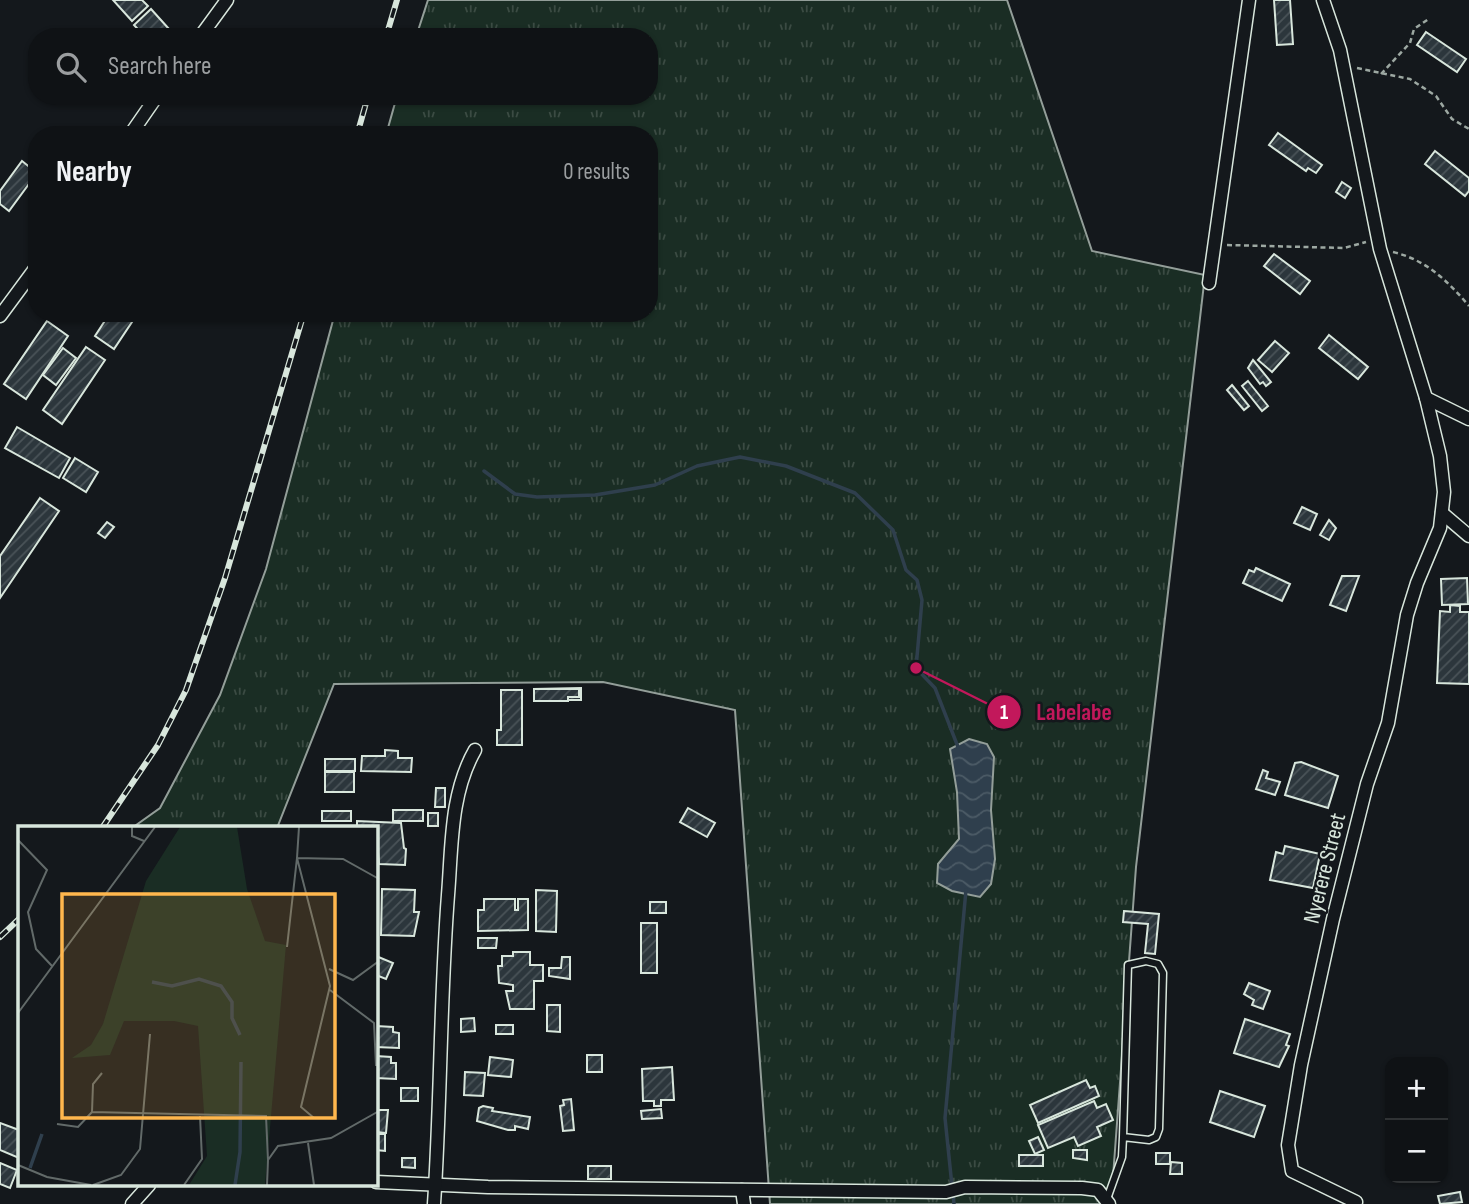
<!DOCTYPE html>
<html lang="en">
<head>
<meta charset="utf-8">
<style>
  :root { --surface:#0f1215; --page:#1d2022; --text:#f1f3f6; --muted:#9b9ea0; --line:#2f3234 }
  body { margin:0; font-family:"Sofia Sans Condensed",sans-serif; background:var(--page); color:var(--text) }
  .controls { position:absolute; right:21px; bottom:21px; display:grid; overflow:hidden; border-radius:14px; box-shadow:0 2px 5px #0004 }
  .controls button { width:63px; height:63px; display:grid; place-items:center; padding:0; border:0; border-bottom:2px solid var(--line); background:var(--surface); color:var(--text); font:35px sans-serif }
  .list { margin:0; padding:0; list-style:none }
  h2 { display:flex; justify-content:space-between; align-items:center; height:91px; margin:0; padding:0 28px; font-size:30px }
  h2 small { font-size:23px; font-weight:400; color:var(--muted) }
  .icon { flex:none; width:38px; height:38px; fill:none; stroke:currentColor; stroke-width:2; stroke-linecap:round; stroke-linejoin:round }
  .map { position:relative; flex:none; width:1469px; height:1204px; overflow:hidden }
  .search { position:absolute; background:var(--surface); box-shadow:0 2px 5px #0004; left:28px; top:28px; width:630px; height:77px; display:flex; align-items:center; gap:18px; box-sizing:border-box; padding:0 24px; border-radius:28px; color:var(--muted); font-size:26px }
  .panel { position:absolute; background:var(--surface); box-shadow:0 2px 5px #0004; left:28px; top:126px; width:630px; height:196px; border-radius:28px }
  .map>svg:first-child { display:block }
</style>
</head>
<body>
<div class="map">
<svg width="1469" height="1204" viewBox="0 0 1469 1204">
  <defs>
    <pattern id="grass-tufts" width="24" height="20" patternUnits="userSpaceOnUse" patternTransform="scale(1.75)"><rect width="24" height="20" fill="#1a2d24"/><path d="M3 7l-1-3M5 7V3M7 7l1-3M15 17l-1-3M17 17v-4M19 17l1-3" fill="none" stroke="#3b4b43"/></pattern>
    <pattern id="water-waves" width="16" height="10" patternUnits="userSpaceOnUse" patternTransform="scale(1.75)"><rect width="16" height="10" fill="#2f3f4d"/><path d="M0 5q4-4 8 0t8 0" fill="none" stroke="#4c5b66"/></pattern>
    <pattern id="building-hatch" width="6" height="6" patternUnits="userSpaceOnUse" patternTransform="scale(1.75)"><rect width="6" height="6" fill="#2c363c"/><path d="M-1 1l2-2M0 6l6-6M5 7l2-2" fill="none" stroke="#4a5358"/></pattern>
  </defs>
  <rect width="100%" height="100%" fill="#14181c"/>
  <path fill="url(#grass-tufts)" stroke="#939e99" stroke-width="2" d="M428 0H1007L1092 251 1205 275 1136 867 1111 1204H770L735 710 603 682 334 684 277 828H132L160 808 220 695 266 569 335 313H649V135H386L397 96H649V37H416Z"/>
  <path fill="url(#water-waves)" stroke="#939e99" stroke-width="2" d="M969 739 987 744 994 757 991 810 995 859 991 884 980 897 952 891 937 883 938 864 959 839 957 792 950 749Z"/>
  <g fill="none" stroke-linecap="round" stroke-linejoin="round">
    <g stroke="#2f3f4d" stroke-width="3.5">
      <path d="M484 471 515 494 537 497 595 495 655 485 697 466 740 457 786 466 855 493 893 530 906 570 917 580 922 600 916 668 935 688 958 747"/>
      <path d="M952 1186 945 1118 966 890"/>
      <path d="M953 1193 954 1204"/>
    </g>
  </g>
  <g fill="url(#building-hatch)" stroke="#d8e6dc" stroke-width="2">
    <path d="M113 0H142L148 6 132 21Z"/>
    <path d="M1274 0H1290L1293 44 1277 45Z"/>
    <path d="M151 9 169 29 160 37H145L134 25Z"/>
    <path d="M1426 32 1466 59 1457 72 1417 45Z"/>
    <path d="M1278 133 1322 165 1316 173 1308 168 1306 171 1269 145Z"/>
    <path d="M1435 151 1469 178V191L1465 196 1425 164Z"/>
    <path d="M22 161 37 173 9 211 0 204V191Z"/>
    <path d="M1342 182 1351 188 1345 198 1336 192Z"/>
    <path d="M1274 254 1310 281 1300 294 1264 266Z"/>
    <path d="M110 313H138L114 349 95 336Z"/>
    <path d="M47 321 68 336 26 399 4 384Z"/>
    <path d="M1329 335 1368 367 1358 379 1319 348Z"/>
    <path d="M1275 341 1289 353 1272 372 1258 360Z"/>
    <path d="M86 347 105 360 62 424 43 410Z"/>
    <path d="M63 348 76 358 56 385 43 375Z"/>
    <path d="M1253 360 1271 382 1266 386 1263 382 1260 384 1248 368Z"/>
    <path d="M1248 381 1268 406 1262 411 1242 386Z"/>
    <path d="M1232 385 1249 406 1244 410 1227 390Z"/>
    <path d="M17 427 70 458 59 478 5 448Z"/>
    <path d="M75 458 98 472 86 492 63 478Z"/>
    <path d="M40 498 59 511 0 598V556Z"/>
    <path d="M1302 507 1317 514 1310 530 1294 523Z"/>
    <path d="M1329 520 1336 528 1329 540 1320 535Z"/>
    <path d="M107 522 114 527 105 538 98 533Z"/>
    <path d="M1256 568 1290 584 1282 601 1243 583 1249 570 1254 572Z"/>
    <path d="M1342 576H1359L1346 611 1330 605Z"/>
    <path d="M1467 578 1468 604 1442 605 1441 579Z"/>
    <path d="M1450 605 1460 606V612H1469V684L1437 683 1440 611 1450 612Z"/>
    <path d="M581 688V700H534V689Z"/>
    <path d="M534 689H579V697H568V701H534Z"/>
    <path d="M501 690H522V745H497V730H501Z"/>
    <path d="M385 750 398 751V758H412L411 772 361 771 362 756H385Z"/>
    <rect x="325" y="759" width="30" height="12"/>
    <path d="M1301 762 1338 776 1328 808 1285 795 1295 763Z"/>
    <path d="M1263 770 1268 772 1266 778 1280 782 1275 795 1256 789Z"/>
    <rect x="325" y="772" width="29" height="20"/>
    <path d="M436 788H445V807H435Z"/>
    <path d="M688 808 715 823 707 837 680 822Z"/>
    <rect x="393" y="810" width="30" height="11"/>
    <rect x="322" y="811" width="29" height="10"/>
    <rect x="428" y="813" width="10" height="13"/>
    <path d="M357 821 401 823 404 848 406 849 405 865 379 864 376 828H357Z"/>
    <path d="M1285 846 1320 854 1313 888 1270 880 1276 852 1283 854Z"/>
    <path d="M382 889 415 890 414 912H419L414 936 381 935Z"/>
    <path d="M536 890 557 891 556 932 536 931Z"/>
    <path d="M484 899H515V910H518V899H528V930L478 931V910H484Z"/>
    <rect x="650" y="902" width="16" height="11"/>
    <path d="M1124 911 1159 914 1155 954 1145 953 1148 924 1123 922Z"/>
    <rect x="641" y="923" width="16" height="50"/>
    <path d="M478 938H497L496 948H478Z"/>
    <path d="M513 952H530V965H543V981H534V1009H510L506 991H513V985L499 983 498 966H502V956H513Z"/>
    <path d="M376 956 393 963 386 979 376 975Z"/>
    <path d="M562 957H570V979L549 976V968H561Z"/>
    <path d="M1249 983 1270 991 1263 1009 1252 1005 1254 1000 1244 994Z"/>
    <path d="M547 1005H560V1032L547 1031Z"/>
    <path d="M474 1018 475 1031 461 1032V1019Z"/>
    <path d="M1245 1019 1290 1034 1286 1045 1289 1046 1279 1067 1234 1053Z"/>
    <rect x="496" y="1025" width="17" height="9"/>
    <path d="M376 1026 393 1027V1032L399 1033V1048L376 1047Z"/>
    <rect x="587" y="1055" width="15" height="17"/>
    <path d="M376 1056 391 1057V1063H396V1079L376 1078Z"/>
    <path d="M490 1057 513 1060 511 1077 488 1075Z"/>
    <path d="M672 1067 674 1100H661V1106H654V1101H643L642 1069Z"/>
    <path d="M465 1072 485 1073 483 1096 464 1095Z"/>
    <path d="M1086 1080 1090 1088 1095 1086 1099 1096 1038 1123 1030 1105Z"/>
    <rect x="401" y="1088" width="17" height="13"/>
    <path d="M1220 1091 1265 1106 1254 1137 1210 1122Z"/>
    <path d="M571 1099 574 1130 563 1131 560 1106 564 1105 563 1100Z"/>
    <path d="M1094 1101 1097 1108 1106 1104 1113 1120 1097 1127 1101 1136 1078 1146 1074 1137 1048 1148 1038 1125Z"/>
    <path d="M483 1106 493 1108 492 1111 530 1117 528 1129 515 1126V1130H508L477 1121 479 1108Z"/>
    <path d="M661 1109 662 1118 642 1119 641 1111Z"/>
    <path d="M376 1110H388L386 1133 376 1132Z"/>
    <path d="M0 1123 19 1130V1158L0 1150Z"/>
    <path d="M376 1134H385V1151L376 1150Z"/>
    <path d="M1038 1137 1044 1150 1035 1154 1029 1141Z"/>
    <path d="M1073 1150H1087V1160L1073 1158Z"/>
    <rect x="1156" y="1153" width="14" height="11"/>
    <rect x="1019" y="1155" width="24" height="11"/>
    <path d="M402 1158H415V1168L402 1167Z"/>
    <path d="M1171 1162 1182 1163V1174H1170Z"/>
    <path d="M0 1163 17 1170 10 1188 0 1184Z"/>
    <rect x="588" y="1166" width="23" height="13"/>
    <path d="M1460 1192 1462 1202 1440 1204 1438 1196Z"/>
  </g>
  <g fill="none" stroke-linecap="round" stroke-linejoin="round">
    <g stroke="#d8e6dc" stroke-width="9">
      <path id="service" d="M1107 1199 1122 1157 1123 1137 1128 965 1146 961 1158 964 1163 973 1159 1129 1156 1137 1149 1140 1123 1137"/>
    </g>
    <g stroke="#d8e6dc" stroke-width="15">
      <g id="minor">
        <path d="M1323 0 1340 50 1380 249 1426 398 1440 456 1444 492 1440 528 1417 583 1407 615 1388 723 1367 784 1333 919 1301 1065 1288 1145 1292 1171 1356 1202"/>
        <path d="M200 37 227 0"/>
        <path d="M130 135 157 96"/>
        <path d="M1209 283 1249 0"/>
        <path d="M0 316 37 266"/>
        <path d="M1426 398 1469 419"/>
        <path d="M1442 513 1469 536"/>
        <path d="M376 1182 488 1187 946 1192 965 1187 1082 1188 1098 1190 1109 1204"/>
        <path d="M742 1190 744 1204"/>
        <path d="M132 1204 149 1185"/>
        <path d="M434 1204C441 1101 440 998 448 895 452 846 450 794 475 750"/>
      </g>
    </g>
    <g stroke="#9da8a2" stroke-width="2.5" stroke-dasharray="5 3.5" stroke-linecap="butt">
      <path d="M1357 68 1410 79 1436 96 1452 119 1469 129"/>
      <path d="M1381 74 1410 43 1414 29 1430 18"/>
      <path d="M1227 245 1344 248 1366 242"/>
      <path d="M1393 252C1426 260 1447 280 1469 306"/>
    </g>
    <use href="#service" stroke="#14181c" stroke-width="6"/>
    <use href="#minor" stroke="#14181c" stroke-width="12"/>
    <g stroke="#d8e6dc" stroke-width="6">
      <g id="rail">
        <path d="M386 37 397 0"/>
        <path d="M357 135 368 96"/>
        <path d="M102 828 158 745 186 690 225 578 304 313"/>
        <path d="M0 937 19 919"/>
      </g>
    </g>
    <use href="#rail" stroke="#14181c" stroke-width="3.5" stroke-dasharray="10" stroke-linecap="butt"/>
  </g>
  <g text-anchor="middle" stroke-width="5" stroke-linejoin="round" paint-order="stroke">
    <g font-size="23" fill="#d8e6dc" stroke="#14181c">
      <text transform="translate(1324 868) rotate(-76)" y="8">Nyerere Street</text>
    </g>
  </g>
  <g transform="translate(18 826)">
    <rect width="360" height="360" fill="#14181c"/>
    <path d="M162 1H219L229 63 247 115 268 119 247 359H171L189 330 180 200 156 195H106L92 229 54 232 73 219 85 198 128 55Z" fill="#1a2d24"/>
    <path fill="none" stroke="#2f3f4d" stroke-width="3.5" d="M134 156 154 160 181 153 203 160 214 176V192L222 209M12 342 24 308M217 359 222 326 223 236"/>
    <path fill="none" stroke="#626a69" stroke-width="2" d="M114 1V10L126 15M281 1 279 32 312 160 283 281 296 292M0 14 29 44 10 86 18 123 34 140M269 121 279 32 325 33 361 53M311 143 335 154 361 135M312 164 356 197 358 240M0 187 137 1M74 286 248 290 250 334M39 298 60 301 74 286 75 258 84 247M290 317 296 359M0 339 29 351 73 359M75 359 103 349 122 323 132 208M166 359 184 333 182 290M249 359 250 334 260 320 313 312 361 285"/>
    <path fill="#ffb74d" fill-opacity="0.15" stroke="#ffb74d" stroke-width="3.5" d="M44 68H317V292H44Z"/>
    <rect width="360" height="360" fill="none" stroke="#d8e6dc" stroke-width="3.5"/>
  </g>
  <path fill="none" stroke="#c2185b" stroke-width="2.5" d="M916 668L1004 712"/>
  <g fill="#c2185b" stroke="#14181c" stroke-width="2.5">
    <circle cx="916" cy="668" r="7"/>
    <circle cx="1004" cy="712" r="18"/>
  </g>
  <g font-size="21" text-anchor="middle" font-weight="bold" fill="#fff">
    <text x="1004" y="719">1</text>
  </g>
  <g font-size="24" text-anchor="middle" font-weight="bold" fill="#c2185b" stroke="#14181c" stroke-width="5" stroke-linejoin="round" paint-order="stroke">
    <text x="1074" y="720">Labelabe</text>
  </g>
</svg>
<div class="controls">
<button>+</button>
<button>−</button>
</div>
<div class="search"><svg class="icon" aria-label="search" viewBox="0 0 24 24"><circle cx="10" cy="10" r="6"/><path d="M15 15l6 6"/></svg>Search here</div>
<section class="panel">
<h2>Nearby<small>0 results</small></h2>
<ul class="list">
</ul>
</section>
</div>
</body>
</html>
